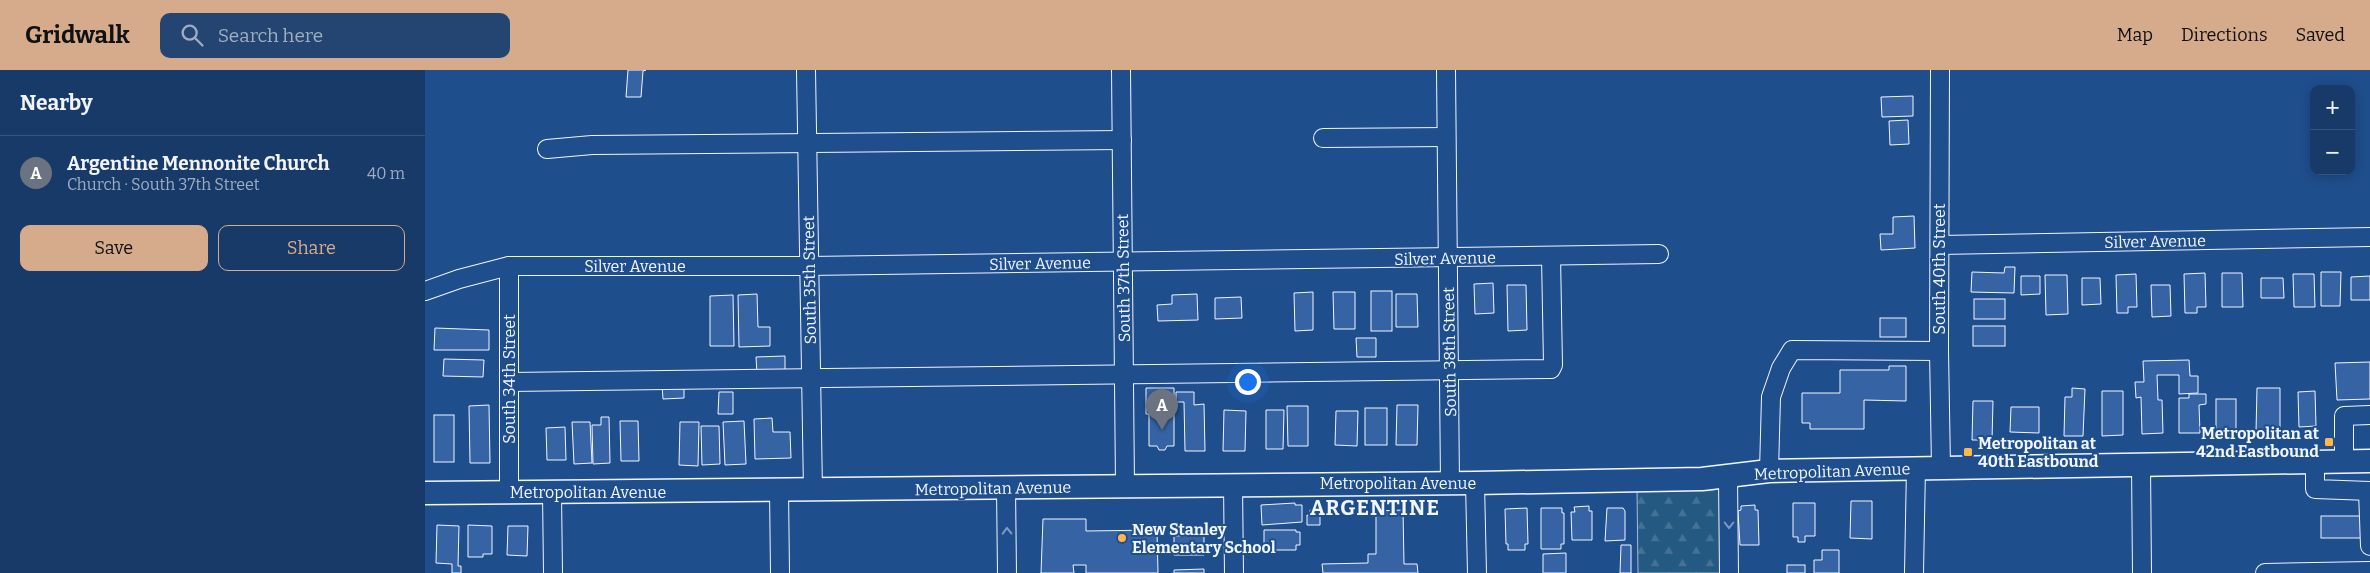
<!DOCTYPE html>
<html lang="en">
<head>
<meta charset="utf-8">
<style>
  :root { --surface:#173a69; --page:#244571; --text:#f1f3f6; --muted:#9eadc0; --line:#36547d; --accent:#d6ab8b }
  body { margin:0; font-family:Bitter,serif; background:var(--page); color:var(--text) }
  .controls { position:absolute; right:15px; top:15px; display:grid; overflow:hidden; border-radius:10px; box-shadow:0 2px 12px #0003 }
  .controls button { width:45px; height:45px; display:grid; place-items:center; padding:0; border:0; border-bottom:1px solid var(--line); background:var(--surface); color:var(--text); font:25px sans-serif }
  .you { position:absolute; left:822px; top:311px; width:18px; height:18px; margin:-12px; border:4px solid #fff; border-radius:50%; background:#1a73e8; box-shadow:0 0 0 8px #1a73e833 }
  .badge { display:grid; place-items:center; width:32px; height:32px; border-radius:50%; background:var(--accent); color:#fff; font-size:16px; font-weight:700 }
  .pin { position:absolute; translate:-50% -41px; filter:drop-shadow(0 1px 2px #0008) }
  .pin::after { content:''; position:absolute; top:26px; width:18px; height:15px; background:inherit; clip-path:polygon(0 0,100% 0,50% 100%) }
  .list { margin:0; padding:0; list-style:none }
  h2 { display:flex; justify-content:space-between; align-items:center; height:65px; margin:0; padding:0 20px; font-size:21px }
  h2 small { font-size:16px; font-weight:400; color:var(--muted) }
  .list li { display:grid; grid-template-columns:32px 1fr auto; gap:15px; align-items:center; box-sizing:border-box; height:75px; padding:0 20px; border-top:1px solid var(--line) }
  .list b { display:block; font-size:19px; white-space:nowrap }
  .list p { margin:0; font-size:16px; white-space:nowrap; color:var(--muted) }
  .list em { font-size:16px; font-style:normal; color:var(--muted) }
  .actions { display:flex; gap:10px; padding:15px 20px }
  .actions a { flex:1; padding:11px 0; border:1px solid var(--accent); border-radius:10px; text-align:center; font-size:18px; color:var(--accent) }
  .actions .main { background:var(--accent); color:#111 }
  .icon { flex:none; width:28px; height:28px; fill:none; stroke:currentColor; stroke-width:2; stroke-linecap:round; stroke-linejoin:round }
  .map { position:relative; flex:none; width:1945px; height:503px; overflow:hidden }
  header { display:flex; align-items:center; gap:30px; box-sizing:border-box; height:70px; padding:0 25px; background:var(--accent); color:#111 }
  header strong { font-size:24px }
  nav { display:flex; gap:28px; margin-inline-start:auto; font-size:18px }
  .search { width:350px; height:45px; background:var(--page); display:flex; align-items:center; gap:12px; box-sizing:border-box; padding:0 18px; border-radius:10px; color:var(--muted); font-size:19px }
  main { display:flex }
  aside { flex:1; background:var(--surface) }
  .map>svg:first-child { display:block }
</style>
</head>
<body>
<header>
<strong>Gridwalk</strong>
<div class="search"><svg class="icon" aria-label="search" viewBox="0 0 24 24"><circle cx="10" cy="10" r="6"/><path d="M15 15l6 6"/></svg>Search here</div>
<nav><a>Map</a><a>Directions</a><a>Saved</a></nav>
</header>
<main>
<aside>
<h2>Nearby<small></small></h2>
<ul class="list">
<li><span class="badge" style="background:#6b7280">A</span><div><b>Argentine Mennonite Church</b><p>Church · South 37th Street</p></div><em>40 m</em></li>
</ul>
<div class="actions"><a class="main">Save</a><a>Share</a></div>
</aside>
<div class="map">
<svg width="1945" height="503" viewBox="0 0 1945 503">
  <defs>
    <pattern id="forest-firs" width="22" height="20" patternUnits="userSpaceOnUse" patternTransform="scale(1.25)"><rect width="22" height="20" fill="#245a82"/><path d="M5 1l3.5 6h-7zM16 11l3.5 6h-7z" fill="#447295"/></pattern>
  </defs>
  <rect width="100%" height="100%" fill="#1f4e8c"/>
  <path fill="url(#forest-firs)" stroke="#a8bbd7" d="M1293 417 1296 419 1297 503H1213L1212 418Z"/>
  <g fill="#3563a3" stroke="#f2f6ff">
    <path d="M203 0H221L218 1 216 27H201Z"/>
    <path d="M1488 26V46L1457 47 1456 27Z"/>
    <path d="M1483 50 1484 74 1465 75 1464 51Z"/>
    <path d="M1489 146 1490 178 1456 180 1455 164H1468V147Z"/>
    <path d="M1580 197H1590L1589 223 1546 222 1547 202 1579 203Z"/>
    <path d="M1896 202H1916L1915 236H1896Z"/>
    <path d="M1780 203 1781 237H1772V243H1760L1759 204Z"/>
    <path d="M1797 203H1817L1818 237H1797Z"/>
    <path d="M1711 204 1712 237H1703V243H1692L1691 205Z"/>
    <path d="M1868 204H1889L1890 237H1869Z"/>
    <path d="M1620 205H1642L1643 244 1621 245Z"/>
    <path d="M1596 206H1615V224L1596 225Z"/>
    <path d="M1945 206V230H1926V207Z"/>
    <path d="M1657 208H1675L1676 234 1657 235Z"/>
    <path d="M1836 208H1858L1859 228H1836Z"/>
    <path d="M1068 213 1069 243 1050 244 1049 214Z"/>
    <path d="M1082 215H1101L1102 260 1083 261Z"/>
    <path d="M1726 215H1745L1746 246 1727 247Z"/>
    <rect x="946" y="221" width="21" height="40"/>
    <path d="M888 222V260L870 261 869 223Z"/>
    <path d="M908 222H930V259H909Z"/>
    <path d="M332 224 333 257H345V276L314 277 313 225Z"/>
    <path d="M772 224 773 250 733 251 732 235 747 234V225Z"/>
    <path d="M971 224H992L993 257H971Z"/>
    <path d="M308 225 309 276H285V226Z"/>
    <path d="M816 227 817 248 790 249V228Z"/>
    <rect x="1549" y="229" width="31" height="20"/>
    <rect x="1455" y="248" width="26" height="19"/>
    <rect x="1548" y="256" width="32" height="20"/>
    <path d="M10 258 64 260V280H9Z"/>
    <path d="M931 268H951V287H932Z"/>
    <path d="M360 286V303L332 304 331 287Z"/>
    <path d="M19 289 59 290 58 307 18 306Z"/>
    <path d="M1764 290 1765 306H1773V323L1754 324V305H1732L1733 330H1737L1738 363 1717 364 1716 327 1711 328 1710 312H1719L1718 291Z"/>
    <path d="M1945 292V329L1912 330 1910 293Z"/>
    <path d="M1464 296H1481V331L1439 330V359H1385V353H1377V323H1415V300H1464Z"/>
    <path d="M259 314V328L238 329 237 315Z"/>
    <path d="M721 318H749V376H742L740 380H734L732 376H724V344H721Z"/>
    <path d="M1647 318 1660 319 1658 366H1639L1640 327H1647Z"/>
    <path d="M1832 318H1855V363L1831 362Z"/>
    <path d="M1677 321H1698V365L1677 366Z"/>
    <path d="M1890 321 1891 356 1874 357 1873 322Z"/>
    <path d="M294 322H308V344H293Z"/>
    <path d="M751 322H769V335L779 334 780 381H760L759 332H751Z"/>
    <path d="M1764 324H1781V334L1774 335 1775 363H1754V328H1764Z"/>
    <rect x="1791" y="329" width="20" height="34"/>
    <path d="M1548 331H1568L1567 370H1547Z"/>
    <path d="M64 335 65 393H45L44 336Z"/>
    <path d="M972 335H993L992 375H971Z"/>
    <path d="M862 336H883V376H863Z"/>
    <path d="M1586 337H1614V363L1585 362Z"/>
    <rect x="940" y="338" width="22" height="37"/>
    <path d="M799 340 821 341 820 381H798Z"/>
    <path d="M841 340H859L858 379H841Z"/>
    <path d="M911 341H933L932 376 910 375Z"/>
    <rect x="9" y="345" width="20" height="47"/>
    <path d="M176 347H184L185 393 168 394 167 355H176Z"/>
    <path d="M347 348 348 362H365L366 388 330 389 329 349Z"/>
    <path d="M195 351H213L214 391H196Z"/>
    <path d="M319 351 321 394 300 395 298 352Z"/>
    <path d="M147 352H165L167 393 149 394Z"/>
    <path d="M255 352H274L273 396 254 395Z"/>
    <path d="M276 356H294L295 394 277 395Z"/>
    <path d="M140 357 141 390H122L121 358Z"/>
    <path d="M1426 431H1447V469L1425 468Z"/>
    <path d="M870 433V435H877V452L837 455 836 435Z"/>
    <path d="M1368 433H1390V466H1380V472H1373V467H1368Z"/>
    <path d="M1330 435V440H1333L1334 475H1315L1313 441 1316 440V436Z"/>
    <path d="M1164 436V441H1167V470H1147L1146 442H1150L1149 437Z"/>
    <path d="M1102 438 1103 474H1100V480H1083V474H1081L1080 439Z"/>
    <path d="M1116 438H1137V443H1139V474H1136V479H1116Z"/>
    <path d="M1182 438H1198L1200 441V470L1180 471Z"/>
    <path d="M885 440H895V455H882V445L885 446Z"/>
    <path d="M978 440 979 494H992L993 503H898L897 494 943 493V484H951V441Z"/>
    <rect x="1896" y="446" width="41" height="22"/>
    <path d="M618 449H661V461L732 460 733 503H661V495H648L649 503H616Z"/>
    <path d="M12 455 34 456 33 496H36V503H27V494L11 493Z"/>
    <path d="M43 455 67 456V484H58V487H43Z"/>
    <path d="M83 456H103L102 486 82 485Z"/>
    <path d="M839 460H871V462H875V475H871V480H839Z"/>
    <path d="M779 465V485H749V466Z"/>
    <path d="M1196 475H1206V503H1195Z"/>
    <path d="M1397 480H1414V503H1389V490H1397Z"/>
    <path d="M1141 483V503H1118V484Z"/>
    <rect x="1362" y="495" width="18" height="8"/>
    <path d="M779 499V503H749V500Z"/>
  </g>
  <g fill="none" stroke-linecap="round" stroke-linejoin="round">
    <g stroke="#f2f6ff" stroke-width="20">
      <g id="minor">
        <path d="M381 0 388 421"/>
        <path d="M696 0 700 416"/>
        <path d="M1021 0 1025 413"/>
        <path d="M1515 0 1514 281 1516 397"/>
        <path d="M898 68 1021 67"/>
        <path d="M122 79 167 75 697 70"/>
        <path d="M1515 175 1945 167"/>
        <path d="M0 221 34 209 84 196H384L1234 184"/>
        <path d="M84 312 1126 299 1128 295 1126 186"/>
        <path d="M1890 392V419L1945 421"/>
        <path d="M1919 392V346L1945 345"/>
        <path d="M1716 396 1717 503"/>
        <path d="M1344 401 1346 327 1356 298 1367 280 1514 281"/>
        <path d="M1303 407 1304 503"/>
        <path d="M1050 413 1052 503"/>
        <path d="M808 414 809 503"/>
        <path d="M581 418 582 503"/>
        <path d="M354 420 355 503"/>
        <path d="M1943 421 1945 476"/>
        <path d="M84 423V196"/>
        <path d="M127 423 128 503"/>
        <path d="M1489 503 1491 397"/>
        <path d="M1840 503 1945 501"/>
      </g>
    </g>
    <g stroke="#f2f6ff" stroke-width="25">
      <path id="major" d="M0 423 1050 413 1277 409 1344 401 1945 391"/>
    </g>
    <use href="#minor" stroke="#1f4e8c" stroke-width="18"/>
    <use href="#major" stroke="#1f4e8c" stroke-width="22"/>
  </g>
  <defs><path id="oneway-chevron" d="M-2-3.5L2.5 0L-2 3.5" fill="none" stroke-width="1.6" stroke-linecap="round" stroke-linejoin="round" transform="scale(1.25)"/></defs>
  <g stroke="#7e9ac0">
    <use href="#oneway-chevron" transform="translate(1304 455) rotate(90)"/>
    <use href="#oneway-chevron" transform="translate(582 461) rotate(-91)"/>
  </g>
  <g fill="#ffb74d" stroke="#1f4e8c" stroke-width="2">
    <rect x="1899" y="367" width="10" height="10" rx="2.5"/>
    <rect x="1538" y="377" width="10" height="10" rx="2.5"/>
    <circle cx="697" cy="468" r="5"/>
  </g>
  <g text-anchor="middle" stroke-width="4" stroke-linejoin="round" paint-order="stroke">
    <g font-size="16" fill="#f2f6ff" stroke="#1f4e8c">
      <text transform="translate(1730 171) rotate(-1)" y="6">Silver Avenue</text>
      <text transform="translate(1020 188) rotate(-1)" y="6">Silver Avenue</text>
      <text transform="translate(615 193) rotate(-1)" y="6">Silver Avenue</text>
      <text x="210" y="202">Silver Avenue</text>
      <text transform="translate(1514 199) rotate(-90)" y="6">South 40th Street</text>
      <text transform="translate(698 208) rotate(-91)" y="6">South 37th Street</text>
      <text transform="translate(384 210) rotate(-91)" y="6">South 35th Street</text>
      <text transform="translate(1024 282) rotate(-91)" y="6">South 38th Street</text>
      <text transform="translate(84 309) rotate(-90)" y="6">South 34th Street</text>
      <text transform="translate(1407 401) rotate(-2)" y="6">Metropolitan Avenue</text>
      <text x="973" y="419">Metropolitan Avenue</text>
      <text transform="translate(568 418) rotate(-1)" y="6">Metropolitan Avenue</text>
      <text x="163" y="428">Metropolitan Avenue</text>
    </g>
    <g font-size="16" font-weight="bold" fill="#f2f6ff" stroke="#1f4e8c" text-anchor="start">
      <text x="1894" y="369" text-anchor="end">Metropolitan at<tspan x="1894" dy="18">42nd Eastbound</tspan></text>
      <text x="1553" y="379">Metropolitan at<tspan x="1553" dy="18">40th Eastbound</tspan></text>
      <text x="707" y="465">New Stanley<tspan x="707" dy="18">Elementary School</tspan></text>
    </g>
    <g font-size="21" font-weight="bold" letter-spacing="1" fill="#f2f6ff" stroke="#1f4e8c">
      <text x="950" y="445">ARGENTINE</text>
    </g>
  </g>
</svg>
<div class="controls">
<button>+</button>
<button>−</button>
</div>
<div class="you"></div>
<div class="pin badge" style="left:737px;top:360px;background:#6b7280">A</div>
</div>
</main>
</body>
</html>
